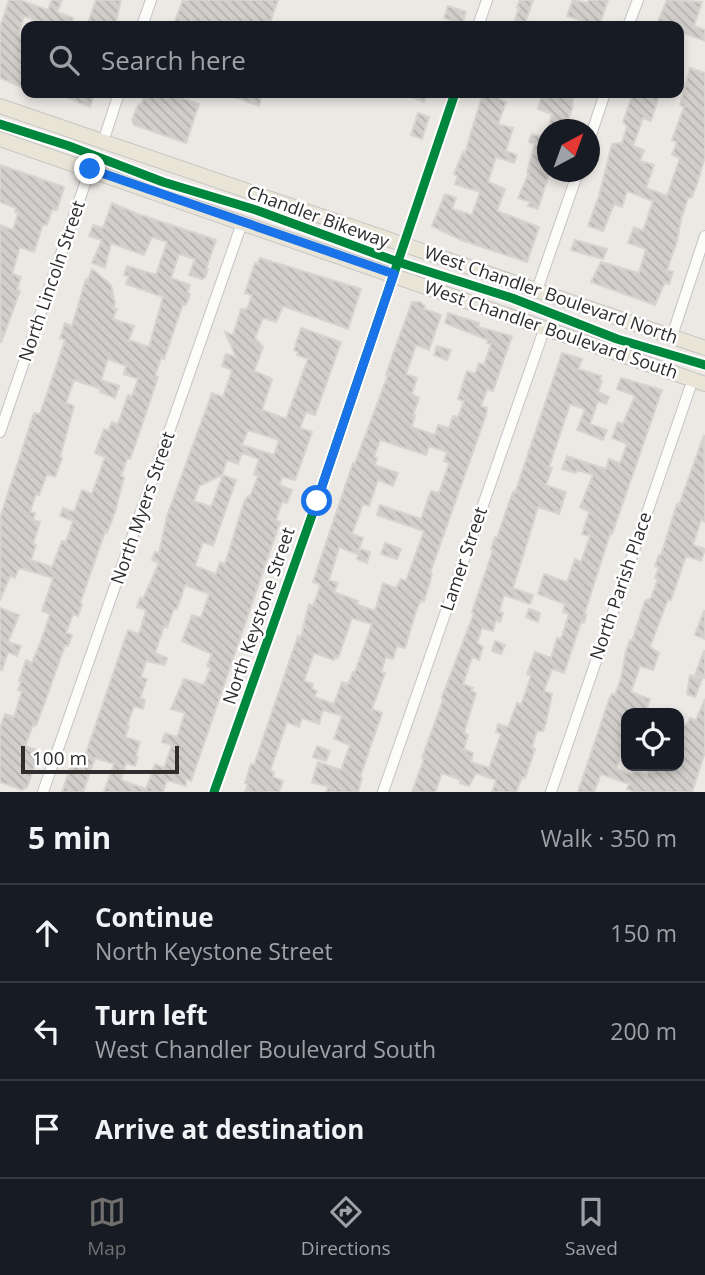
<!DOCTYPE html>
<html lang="en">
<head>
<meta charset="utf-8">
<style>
  :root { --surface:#171b24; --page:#20242c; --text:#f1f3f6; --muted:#9ea1a6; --line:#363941; --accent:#706f6e }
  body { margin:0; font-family:"Open Sans",sans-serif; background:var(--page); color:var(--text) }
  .controls { position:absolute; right:21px; bottom:21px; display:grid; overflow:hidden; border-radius:14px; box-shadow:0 4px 10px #0003 }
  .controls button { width:63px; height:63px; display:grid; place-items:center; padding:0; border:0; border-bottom:2px solid var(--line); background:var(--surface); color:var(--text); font:35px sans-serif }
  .compass { position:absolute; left:537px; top:119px; width:63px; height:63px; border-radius:50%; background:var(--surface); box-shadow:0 4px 10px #0003; rotate:41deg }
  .scale { position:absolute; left:21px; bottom:18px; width:158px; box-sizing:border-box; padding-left:7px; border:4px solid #2e2e2e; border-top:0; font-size:19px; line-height:24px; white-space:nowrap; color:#2e2e2e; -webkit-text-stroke:5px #fff; paint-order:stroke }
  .stop { position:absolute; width:21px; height:21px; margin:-16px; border:5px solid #1a73e8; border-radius:50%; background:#fff }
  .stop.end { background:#1a73e8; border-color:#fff; box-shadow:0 2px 7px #0008 }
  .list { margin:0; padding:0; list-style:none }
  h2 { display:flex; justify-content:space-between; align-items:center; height:91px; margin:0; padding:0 28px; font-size:30px }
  h2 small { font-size:23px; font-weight:400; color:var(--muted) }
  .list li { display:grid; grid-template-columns:46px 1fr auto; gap:21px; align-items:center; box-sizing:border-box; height:98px; padding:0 28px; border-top:2px solid var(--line) }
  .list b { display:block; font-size:26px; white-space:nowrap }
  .list p { margin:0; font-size:23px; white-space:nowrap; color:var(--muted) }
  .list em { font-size:23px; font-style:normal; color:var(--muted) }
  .icon { flex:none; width:38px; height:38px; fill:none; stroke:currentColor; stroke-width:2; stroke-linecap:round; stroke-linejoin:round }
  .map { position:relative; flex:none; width:705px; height:792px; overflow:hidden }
  .search { position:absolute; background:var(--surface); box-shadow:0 4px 10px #0003; left:21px; right:21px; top:21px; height:77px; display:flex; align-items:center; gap:18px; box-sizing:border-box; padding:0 24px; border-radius:14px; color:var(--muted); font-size:26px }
  .sheet { height:385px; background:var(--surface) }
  nav { display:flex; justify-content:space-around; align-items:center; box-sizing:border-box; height:98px; border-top:2px solid var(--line); background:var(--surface); font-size:19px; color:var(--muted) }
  nav a { display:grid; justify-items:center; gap:4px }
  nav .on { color:var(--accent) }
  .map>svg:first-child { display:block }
</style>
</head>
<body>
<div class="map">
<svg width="705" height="792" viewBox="0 0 705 792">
  <defs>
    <pattern id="building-back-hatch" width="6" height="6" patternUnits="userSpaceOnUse" patternTransform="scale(1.75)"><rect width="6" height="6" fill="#d1cecb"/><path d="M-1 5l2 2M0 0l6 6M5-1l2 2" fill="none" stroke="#b4b1af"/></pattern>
  </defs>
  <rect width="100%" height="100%" fill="#ece8e4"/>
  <g fill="url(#building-back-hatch)" stroke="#d7d4d0" stroke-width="2" fill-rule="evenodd">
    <path d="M9 0H20L48 10 52 0H62L57 12 73 18 71 26H42L44 23 24 16 18 35 26 38V89L0 78V27Z"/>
    <path d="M96 0H121L115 26H87Z"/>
    <path d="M183 0H278L269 26H244L229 21 228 26H173Z"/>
    <path d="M520 0H533L524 26H513L519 7H517Z"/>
    <path d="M573 0 586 3 590 0H608L599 26 567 16Z"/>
    <path d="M667 0 702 2 694 26 705 30V41L683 33 684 30 679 26H656Z"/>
    <path d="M448 6 466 12 462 24 444 18Z"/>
    <path d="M690 68 705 73V157L697 184 692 197 688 198 681 219 677 241 667 270 673 272 669 284 665 282 655 305 591 282 601 262 639 273 646 249 628 243 634 227 643 231 653 201 627 191 622 207 614 204 603 231 588 226 599 196 612 144 622 143 627 126 623 122 633 93H660L651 121 643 118 633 146 644 150 640 161 654 165 646 188 667 196 680 158 672 155 677 142 672 140 684 107 680 105Z"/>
    <path d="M55 93H95L90 107Z"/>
    <path d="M145 93H167L199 104 186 143 134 125 132 120 136 109 139 104 141 105Z"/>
    <path d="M223 93H263L259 106Z"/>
    <path d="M401 93H427L424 102Z"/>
    <path d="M483 93H502L499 99 506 102 498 124 513 128 506 151 517 155 514 163 496 157 488 182 505 189 497 211 539 227 527 262 461 240 432 226 445 194 456 198 452 209 472 215 480 192 455 184 458 176 454 174 463 152 465 153Z"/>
    <path d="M542 93H555L573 99 572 105 573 106 565 130H548L552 114 538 109Z"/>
    <path d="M418 113 429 117 422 139 411 135Z"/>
    <path d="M532 134 548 139 549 174 538 209 528 206 530 202 518 198 529 173 527 172 535 144 529 142Z"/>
    <path d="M0 165 64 187 57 210H52L47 225 43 224 34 252 20 247 12 274 21 277 17 290 20 291 1 343 0 225 13 230 18 213 15 212 16 208 0 202Z"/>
    <path d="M112 203 135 213 216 240 206 269H208L205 277 202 279 189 275 195 259 179 254 171 278 190 285 187 292 190 294 186 305 183 304 164 359 161 358 155 376 158 377 143 422 130 459H127L121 476 124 477 115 512 107 533 105 532 80 603 82 604 78 616 73 614 66 633 72 635 68 646 65 645 46 699 37 723 35 726 33 725 25 746 40 751 27 787 22 790 0 782V729L5 714 14 717 22 691 18 690 21 682 19 681 26 660 32 663 41 641 50 614 42 611 53 578 19 568 15 578 10 576 0 600 1 515 34 413 40 414 53 376 65 340 60 338 65 323 72 326 86 279 88 280 92 269 111 285 115 303 113 308 117 309 113 319 134 326 129 340 149 347 163 297 126 284 129 276 124 275 127 266 156 275 167 242 152 237 144 255 111 243 105 268 92 263 102 240 89 236 93 225 103 228ZM108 359 126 366 124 374 138 379 132 396 128 395 118 424 112 422 108 431 104 429 95 453 105 457 92 494 82 490 74 512 63 508 60 516 73 521 66 542 62 541 52 567 31 560 36 545 33 544 40 522 33 520 35 513 30 512 36 494 39 495 47 474 55 477 62 458 60 457 74 406 66 403 74 380 101 389 100 392 115 398 119 386 101 380Z"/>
    <path d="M575 240 607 249 603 259 571 250Z"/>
    <path d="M260 258 361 289 348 329 283 306 276 322 263 318 255 338 263 347 254 371 272 379 262 410 286 419 308 359 297 355 298 352 294 350 301 328 341 342 315 415 306 412 300 428 312 432 295 480 282 477 280 485 292 490 287 503 282 502 276 520 280 522 191 781 186 778V786L167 780 163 792H104L114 764 95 758 83 792H62L73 759 83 762 128 630 138 634 140 631 146 610 137 607 140 598 143 599 159 563 152 560 155 552 159 553 167 516 212 393 223 397 232 370 222 366 226 354 236 357 225 332 233 335 241 309H247L252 295 245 293 255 263 257 264ZM248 430 279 440 274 455 242 445ZM242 453 259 459 254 475 258 476 250 497 248 496 244 502 225 564 220 562 216 574 195 566 203 542 213 546 236 480 223 475 211 507 194 501 199 486 222 475 227 460 238 464ZM185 585 209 594 201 618 192 615 182 641 212 654 207 666 211 668 204 685 184 679 171 709 185 713 177 737 165 733 162 742 172 745 164 768 155 764 146 789 121 780 126 763 135 766 138 757 136 756 140 742 125 737 129 726 127 725 134 706 143 709 145 700 140 698 147 679 141 677 146 661 165 665 167 658 155 653 164 626 167 628 174 608 177 609Z"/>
    <path d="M412 302H420L425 306 424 309 441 315 429 350 416 345 406 374 417 378 412 394 419 398 413 415H415L412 427 435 435 438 425 449 428 453 416 458 417 464 401 458 399 467 371 475 374 479 363 484 365 491 344 487 343 488 340 445 323 448 313 479 323 478 327 512 336 493 391 487 389 481 406 487 408 486 415 430 573 432 574 427 591 424 602 421 600 416 611 405 648 397 646 393 659 386 657 381 672 385 673 372 709 382 713 360 777 362 778 358 792H326L328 787 312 782 318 762 341 770 350 745 334 739 342 716 323 710 319 724 302 718 299 727 287 722 270 771 274 772 273 777 283 781 279 792H245L248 784 245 783 251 764 254 765 298 636 301 637 309 604 313 606 320 587 319 584 313 582 353 463H355L388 375H386L393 354ZM380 440 426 455 429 446 447 452 444 461 449 463 439 493 431 491 421 519 380 505 377 515 424 531 406 581 401 579 396 588 383 583 375 611 356 604 358 601 334 592 338 583 329 580 339 547 357 554 363 538 352 534 363 504 369 506 378 480 393 486 398 473 375 465 377 458 374 457ZM352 618 372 624 355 672H353L348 684 342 682 334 704 314 697 317 691 312 689 313 684 304 681 314 653 334 660 335 657 338 658Z"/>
    <path d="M437 346 451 350 447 360 434 355Z"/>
    <path d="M562 353 582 359 578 369 601 376 600 380 602 381 598 392 609 397 606 404 598 401 590 424 607 430 603 440 577 430 585 409 570 404 549 467 552 468 546 485 566 492 559 514 538 507 513 588 533 595 530 604 504 595 499 612 503 613 500 622 496 620 493 631 482 628 477 643 483 647 479 660 472 657 463 684 473 688 471 691 476 693 464 733 468 735 464 749 473 753 471 762 489 768 501 734 496 732 498 724 508 727 517 703 521 705 531 676 527 674 535 652 551 658 557 638 561 639 569 614 563 612 565 604 538 594 544 574 567 582 575 559 581 562 590 536 582 534 589 512 580 507 593 475 577 470 576 473 562 469 567 456 606 469 609 459 620 463 627 444 612 438 618 422 623 424 635 396 617 389 621 378 662 390 612 534H610L584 615H586L584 623 581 622 564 673 552 669 544 691 552 694 546 723 543 731H537L532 747 535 749 525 778 522 777 516 792H492L496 780 476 773 469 786 460 783 461 780 442 773 435 792H412L424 759 422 758 443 700 442 697 474 613 472 612 493 550 491 549 495 537 497 538 511 497 513 492 515 493Z"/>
    <path d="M704 435 705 522 701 520 693 545 705 549 701 561 686 556 671 600 668 599 650 647 659 653 653 670 640 666 631 692 650 699 645 713H626V750L623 749 616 769 632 775 634 771 647 775 650 766H659L672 770 673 766H679V722L687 725 690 718 696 720 705 699V752L692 792H635L627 789 629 784 601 774 594 792H578L609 700 612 694 615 695 621 678 626 651 630 640 632 641 645 601 651 598 658 579 655 578 659 567 655 566 659 555H661L677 504 679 505Z"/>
    <path d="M385 543 401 549 397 559 381 554Z"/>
    <path d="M360 549 370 552 367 563 357 559Z"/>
    <path d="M0 608 19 615 8 642 21 646 17 656 8 652 2 670H0Z"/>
    <path d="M529 609 540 613 538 622 526 617Z"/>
    <path d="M704 611H705V639L695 635Z"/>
    <path d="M495 641 505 645 501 654 492 651Z"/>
    <path d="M704 651H705V678L695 675Z"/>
    <path d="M690 675 702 679 695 697 687 694Z"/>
    <path d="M317 746 330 751 326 761 313 757Z"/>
  </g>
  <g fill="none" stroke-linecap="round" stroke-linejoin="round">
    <g stroke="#c5c4c5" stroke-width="12">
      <g id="minor">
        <path d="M142 26 151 0"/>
        <path d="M478 26 487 0"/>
        <path d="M628 26 638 0"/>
        <path d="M590 138 605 93"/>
        <path d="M103 142 119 93"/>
        <path d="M537 290 578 172"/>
        <path d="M672 336 705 236"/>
        <path d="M0 432 90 169"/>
        <path d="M43 792 242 223"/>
        <path d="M214 792 317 501 455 93"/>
        <path d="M383 792 545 327"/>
        <path d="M551 792 693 379"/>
      </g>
    </g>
    <g stroke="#c6c5c4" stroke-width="16">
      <g id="major">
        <path d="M0 106 705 348"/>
        <path d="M0 139 705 384"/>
      </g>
    </g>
    <use href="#minor" stroke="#fcfcfb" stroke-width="10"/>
    <use href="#major" stroke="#e8e4d6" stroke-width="14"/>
    <g stroke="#fff" stroke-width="13">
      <g id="cycleway">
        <path d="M0 124 69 146 163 182 256 210 398 262 512 298 617 339 705 365"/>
        <path d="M214 792 317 501 455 93"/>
      </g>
    </g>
    <use href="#cycleway" stroke="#00873e" stroke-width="9"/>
  </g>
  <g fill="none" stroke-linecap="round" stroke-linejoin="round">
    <path stroke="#1a73e8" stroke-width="9" d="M90 169 394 274 317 501"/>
  </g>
  <g text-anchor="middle" stroke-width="5" stroke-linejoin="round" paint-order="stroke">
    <g font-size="18" fill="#2e2e2e" stroke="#fff">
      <text transform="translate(318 217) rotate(20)" y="6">Chandler Bikeway</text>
      <text transform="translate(52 281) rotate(-71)" y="6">North Lincoln Street</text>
      <text transform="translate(551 295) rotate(19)" y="6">West Chandler Boulevard North</text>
      <text transform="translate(551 330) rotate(19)" y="6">West Chandler Boulevard South</text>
      <text transform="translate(143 508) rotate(-71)" y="6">North Myers Street</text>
      <text transform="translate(464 559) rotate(-71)" y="6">Lamer Street</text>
      <text transform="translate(621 586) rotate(-71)" y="6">North Parish Place</text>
      <text transform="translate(259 616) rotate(-71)" y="6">North Keystone Street</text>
    </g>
  </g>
</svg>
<div class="controls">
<button><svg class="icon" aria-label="locate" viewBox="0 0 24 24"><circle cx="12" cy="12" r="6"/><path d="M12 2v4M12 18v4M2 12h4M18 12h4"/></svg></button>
</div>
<svg class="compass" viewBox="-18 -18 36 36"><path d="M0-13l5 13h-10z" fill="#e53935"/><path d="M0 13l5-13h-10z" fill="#9ea1a6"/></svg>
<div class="scale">100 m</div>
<div class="stop" style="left:317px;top:501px"></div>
<div class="stop end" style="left:90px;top:169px"></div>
<div class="search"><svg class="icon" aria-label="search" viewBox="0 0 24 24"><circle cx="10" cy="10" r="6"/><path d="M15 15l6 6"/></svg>Search here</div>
</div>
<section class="sheet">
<h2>5 min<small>Walk · 350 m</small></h2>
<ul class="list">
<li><svg class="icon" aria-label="ahead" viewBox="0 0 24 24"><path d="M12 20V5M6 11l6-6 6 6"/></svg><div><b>Continue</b><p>North Keystone Street</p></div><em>150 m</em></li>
<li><svg class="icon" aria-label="left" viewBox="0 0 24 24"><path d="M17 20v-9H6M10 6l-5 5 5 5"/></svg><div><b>Turn left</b><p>West Chandler Boulevard South</p></div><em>200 m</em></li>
<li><svg class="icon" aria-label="arrive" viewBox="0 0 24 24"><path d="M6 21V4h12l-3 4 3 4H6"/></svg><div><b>Arrive at destination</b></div></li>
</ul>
</section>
<nav>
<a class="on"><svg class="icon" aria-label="map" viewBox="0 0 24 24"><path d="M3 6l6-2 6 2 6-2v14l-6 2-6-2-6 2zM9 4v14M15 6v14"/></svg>Map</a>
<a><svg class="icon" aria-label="directions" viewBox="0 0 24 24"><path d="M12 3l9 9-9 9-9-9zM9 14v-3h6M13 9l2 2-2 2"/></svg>Directions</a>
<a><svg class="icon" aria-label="saved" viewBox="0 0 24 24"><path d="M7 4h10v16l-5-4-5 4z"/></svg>Saved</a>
</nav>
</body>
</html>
